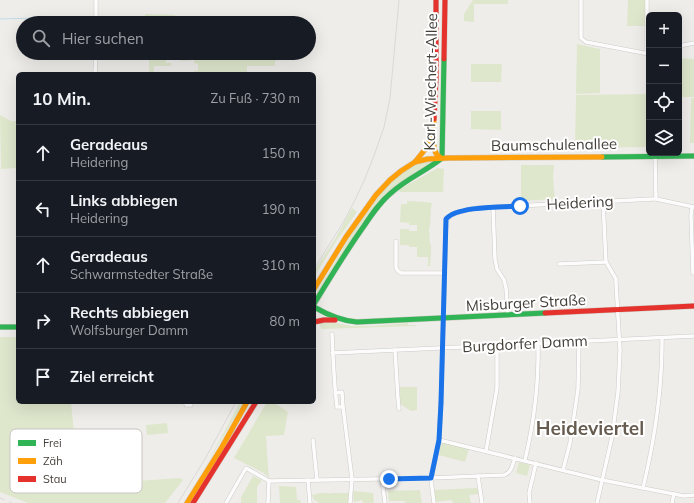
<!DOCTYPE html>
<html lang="de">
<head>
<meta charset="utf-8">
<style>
  :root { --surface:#171b24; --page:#20242c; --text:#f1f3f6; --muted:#9ea1a6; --line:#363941 }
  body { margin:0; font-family:Mulish,sans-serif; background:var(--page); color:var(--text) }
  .controls { position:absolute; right:12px; top:12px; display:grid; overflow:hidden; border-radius:6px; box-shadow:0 4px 16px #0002 }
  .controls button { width:36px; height:36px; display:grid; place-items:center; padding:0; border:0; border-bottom:1px solid var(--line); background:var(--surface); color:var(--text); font:20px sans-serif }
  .stop { position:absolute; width:12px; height:12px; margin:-9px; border:3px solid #1a73e8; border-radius:50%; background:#fff }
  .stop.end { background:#1a73e8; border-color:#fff; box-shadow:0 1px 4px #0008 }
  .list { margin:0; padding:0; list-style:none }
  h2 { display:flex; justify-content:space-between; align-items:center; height:52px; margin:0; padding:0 16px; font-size:17px }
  h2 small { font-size:13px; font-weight:400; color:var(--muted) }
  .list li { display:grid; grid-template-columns:26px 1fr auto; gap:12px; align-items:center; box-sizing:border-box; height:56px; padding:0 16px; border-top:1px solid var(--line) }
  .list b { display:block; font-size:15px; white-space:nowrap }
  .list p { margin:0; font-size:13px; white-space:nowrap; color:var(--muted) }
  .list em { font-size:13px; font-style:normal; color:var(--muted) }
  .icon { flex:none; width:22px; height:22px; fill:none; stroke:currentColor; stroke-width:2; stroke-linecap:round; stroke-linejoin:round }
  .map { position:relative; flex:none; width:694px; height:503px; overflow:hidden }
  .search { position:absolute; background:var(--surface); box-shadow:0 4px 16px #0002; left:16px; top:16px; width:300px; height:44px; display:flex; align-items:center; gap:10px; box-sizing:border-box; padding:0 14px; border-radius:22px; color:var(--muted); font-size:15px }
  .panel { position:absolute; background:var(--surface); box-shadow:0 4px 16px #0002; left:16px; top:72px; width:300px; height:332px; border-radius:6px }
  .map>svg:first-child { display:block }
</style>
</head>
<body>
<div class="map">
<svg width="694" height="503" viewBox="0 0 694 503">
  <rect width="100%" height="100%" fill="#efedea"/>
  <g fill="#dee7cc">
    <path d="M473 0H508V4H474V22L464 21V14Z"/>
    <path d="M628 0H646V26H627Z"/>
    <path d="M145 14 175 15 176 23H145Z"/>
    <path d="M577 44 600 49V93L576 94Z"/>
    <path d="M152 53H177V55H166V63H171V66H154V74H149V59H152Z"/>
    <path d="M278 55V60L275 61V66H247V74H195L194 71H198V64L194 63V60L181 61V56Z"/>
    <path d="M679 58 694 59V97H679Z"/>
    <path d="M471 64H502L501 82H471Z"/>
    <path d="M649 94V144L647 147 575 148 576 95Z"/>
    <path d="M691 98H694V143H690Z"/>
    <path d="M471 111H501V130L471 129Z"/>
    <path d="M0 115 11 121H18V168L1 169Z"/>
    <path d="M432 161 433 163C417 171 402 179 389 192L316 298 314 296C322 283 330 270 338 257 342 252 344 246 347 241 352 233 357 225 363 218 379 194 400 164 432 161Z"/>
    <path d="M521 165H554L553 178 555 199 521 201Z"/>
    <path d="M438 168 444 169 443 192H399L400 189Z"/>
    <path d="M407 201 426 202 432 203 431 208 430 227 429 228 430 244 431 245V253L430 266H428V257H417V247H409V245H400V229H409V231H417V225H409V223L400 222 401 204H407Z"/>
    <path d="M352 208 357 212 337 240 314 277V271L335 239Z"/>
    <path d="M318 322H332L351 326H371L408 323V325H416V326L322 329Z"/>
    <path d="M0 337H18V402H71L79 485 180 478 183 480 165 503H28L0 492Z"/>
    <path d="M400 387H417V410L411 411 400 404Z"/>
    <path d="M240 402H244L208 462Z"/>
    <path d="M267 402H273L288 412 284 435 266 436 269 481 268 477 264 473 234 458Z"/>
    <path d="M167 423 168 433 147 435 146 425Z"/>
    <path d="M441 441 469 449 465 462 439 455Z"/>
    <path d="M519 462 530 465 527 476 516 473Z"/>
    <path d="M253 476 262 480 257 487V503H241V497Z"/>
    <path d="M279 486 296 487 297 500H300L301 503H280Z"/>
    <path d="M477 488 479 494 469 495 471 503H453L452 500 435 502V490Z"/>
    <path d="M420 490 422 503H405V501H389L388 491Z"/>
    <path d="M353 491 373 493 374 503H363L362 500 354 502Z"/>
    <path d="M321 493H328L329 494 330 493H349L348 503H318L317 501 314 500 312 495Z"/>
  </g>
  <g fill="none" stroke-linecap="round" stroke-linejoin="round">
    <path stroke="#bedae9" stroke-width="1" d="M0 19 78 17"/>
    <g stroke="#cdcbc8" stroke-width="4.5">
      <g id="street">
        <path d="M581 0V38L586 42 649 54"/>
        <path d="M96 23V0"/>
        <path d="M679 46 694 43"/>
        <path d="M647 53V0"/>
        <path d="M95 74 96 53"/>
        <path d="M655 153 656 199"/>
        <path d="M493 207 495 259 497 269 504 280 506 288 508 315"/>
        <path d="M692 207 691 216 693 273"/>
        <path d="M396 241V268L398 271 401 273H445"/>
        <path d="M559 264 606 262"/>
        <path d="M332 334C333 358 334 383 337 407H343L342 392 335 393"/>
        <path d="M395 350 398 399 399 409"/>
        <path d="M332 353 694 336"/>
        <path d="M186 402V405H191"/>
        <path d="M343 407 352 479 350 503"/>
        <path d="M313 440 317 480"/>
        <path d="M439 440 602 480 684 496 694 495"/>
        <path d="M486 451 497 388V345"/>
        <path d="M525 460C534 422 539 383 538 343"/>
        <path d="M563 470 570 443 578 389 579 342"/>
        <path d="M478 476 482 503"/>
        <path d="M382 479 385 503"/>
        <path d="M308 480 310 503"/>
        <path d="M269 481 431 478 504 475C512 472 512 466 515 458"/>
        <path d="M643 488C652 450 659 411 661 372 662 360 662 349 662 338"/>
        <path d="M226 503 246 468 269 481"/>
        <path d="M268 503 269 481"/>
        <path d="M434 503 431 480 439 440 441 403 446 222C448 212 466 211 476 208L653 199H656L694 207"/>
        <path d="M530 503 529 493 536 463"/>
        <path d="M597 503 612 437 618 392 620 350 616 283V279L606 262 603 202"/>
        <path d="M672 503 674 494"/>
      </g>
    </g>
    <g stroke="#cec9c1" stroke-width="6">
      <g id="fast">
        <path d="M602 157 694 156"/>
        <path d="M314 304C330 278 346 251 364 226 372 214 380 202 391 193 406 179 426 171 442 158L444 59"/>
        <path d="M314 307C328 315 341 321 357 322L545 313"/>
        <path d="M0 327H18"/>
      </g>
    </g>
    <g stroke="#cec9c1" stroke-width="6">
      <g id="slow">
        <path d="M433 134C434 143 432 153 441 158"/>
        <path d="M415 162 428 159 448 158 602 157"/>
        <path d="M314 289 346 237 376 195 390 180 401 171 415 162 427 147 433 131 434 119"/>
        <path d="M187 503 222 447 247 402"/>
      </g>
    </g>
    <g stroke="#cec9c1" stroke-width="6">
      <g id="jam">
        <path d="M444 59 445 0"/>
        <path d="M434 119 436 78V0"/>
        <path d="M545 313 694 306"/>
        <path d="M314 322 324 320H335"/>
        <path d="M193 503 256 402"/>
      </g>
    </g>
    <use href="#street" stroke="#fdfcfc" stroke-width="3.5"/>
    <use href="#fast" stroke="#30b455" stroke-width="5"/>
    <use href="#slow" stroke="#ff9f0a" stroke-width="5"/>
    <use href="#jam" stroke="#e5322d" stroke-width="5"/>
    <g stroke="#d9d9d8" stroke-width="1">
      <path d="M314 269 344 221 354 202 364 181 375 153 384 127 390 98 399 0"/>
      <path d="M178 503 205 459 236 402"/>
    </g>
    <path stroke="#d9d9d8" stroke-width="1" stroke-dasharray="5 5" stroke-linecap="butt" d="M0 498 12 503"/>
  </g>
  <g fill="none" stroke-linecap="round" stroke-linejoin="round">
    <path stroke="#1a73e8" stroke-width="5" d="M389 479 431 478 439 440 441 403 446 219C456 206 503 207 520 206"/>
  </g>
  <g text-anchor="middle" stroke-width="4" stroke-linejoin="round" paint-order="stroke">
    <g font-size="15" fill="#443e37" stroke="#fff">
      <text transform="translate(431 82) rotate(-89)" y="5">Karl-Wiechert-Allee</text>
      <text transform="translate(554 145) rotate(-1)" y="5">Baumschulenallee</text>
      <text transform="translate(580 203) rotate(-3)" y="5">Heidering</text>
      <text transform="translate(526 303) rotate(-3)" y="5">Misburger Straße</text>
      <text transform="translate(525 344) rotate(-3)" y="5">Burgdorfer Damm</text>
    </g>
    <g font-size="19" font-weight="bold" fill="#665b4f" stroke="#fff">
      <text x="590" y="435">Heideviertel</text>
    </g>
  </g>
  <rect x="10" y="429" width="132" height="64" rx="6" fill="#fff" stroke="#c7c5c3" stroke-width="1"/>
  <rect x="18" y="440" width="18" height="6" fill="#30b455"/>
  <rect x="18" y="458" width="18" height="6" fill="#ff9f0a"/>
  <rect x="18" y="476" width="18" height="6" fill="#e5322d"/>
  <g font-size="11" fill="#443e37">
    <text x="43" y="447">Frei</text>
    <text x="43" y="465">Zäh</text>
    <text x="43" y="483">Stau</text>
  </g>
</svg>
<div class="controls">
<button>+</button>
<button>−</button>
<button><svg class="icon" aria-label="locate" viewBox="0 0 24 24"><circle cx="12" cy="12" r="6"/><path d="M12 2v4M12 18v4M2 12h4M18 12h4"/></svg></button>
<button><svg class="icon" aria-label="layers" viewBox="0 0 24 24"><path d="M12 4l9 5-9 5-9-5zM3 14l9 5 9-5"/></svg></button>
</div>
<div class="stop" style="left:520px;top:206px"></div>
<div class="stop end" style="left:389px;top:479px"></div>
<div class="search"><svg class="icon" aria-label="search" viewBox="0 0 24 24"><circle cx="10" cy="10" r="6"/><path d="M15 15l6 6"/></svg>Hier suchen</div>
<section class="panel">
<h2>10 Min.<small>Zu Fuß · 730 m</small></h2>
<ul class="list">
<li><svg class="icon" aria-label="ahead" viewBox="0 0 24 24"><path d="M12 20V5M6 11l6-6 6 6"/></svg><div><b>Geradeaus</b><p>Heidering</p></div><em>150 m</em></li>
<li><svg class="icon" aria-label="left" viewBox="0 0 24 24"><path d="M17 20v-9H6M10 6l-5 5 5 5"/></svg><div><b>Links abbiegen</b><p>Heidering</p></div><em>190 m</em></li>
<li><svg class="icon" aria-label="ahead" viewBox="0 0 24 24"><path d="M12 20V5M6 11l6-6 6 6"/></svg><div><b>Geradeaus</b><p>Schwarmstedter Straße</p></div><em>310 m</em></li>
<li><svg class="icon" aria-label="right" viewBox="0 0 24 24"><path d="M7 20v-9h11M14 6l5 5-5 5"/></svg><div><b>Rechts abbiegen</b><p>Wolfsburger Damm</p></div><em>80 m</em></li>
<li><svg class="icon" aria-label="arrive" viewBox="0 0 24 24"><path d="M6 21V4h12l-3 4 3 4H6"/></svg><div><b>Ziel erreicht</b></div></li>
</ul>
</section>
</div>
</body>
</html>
